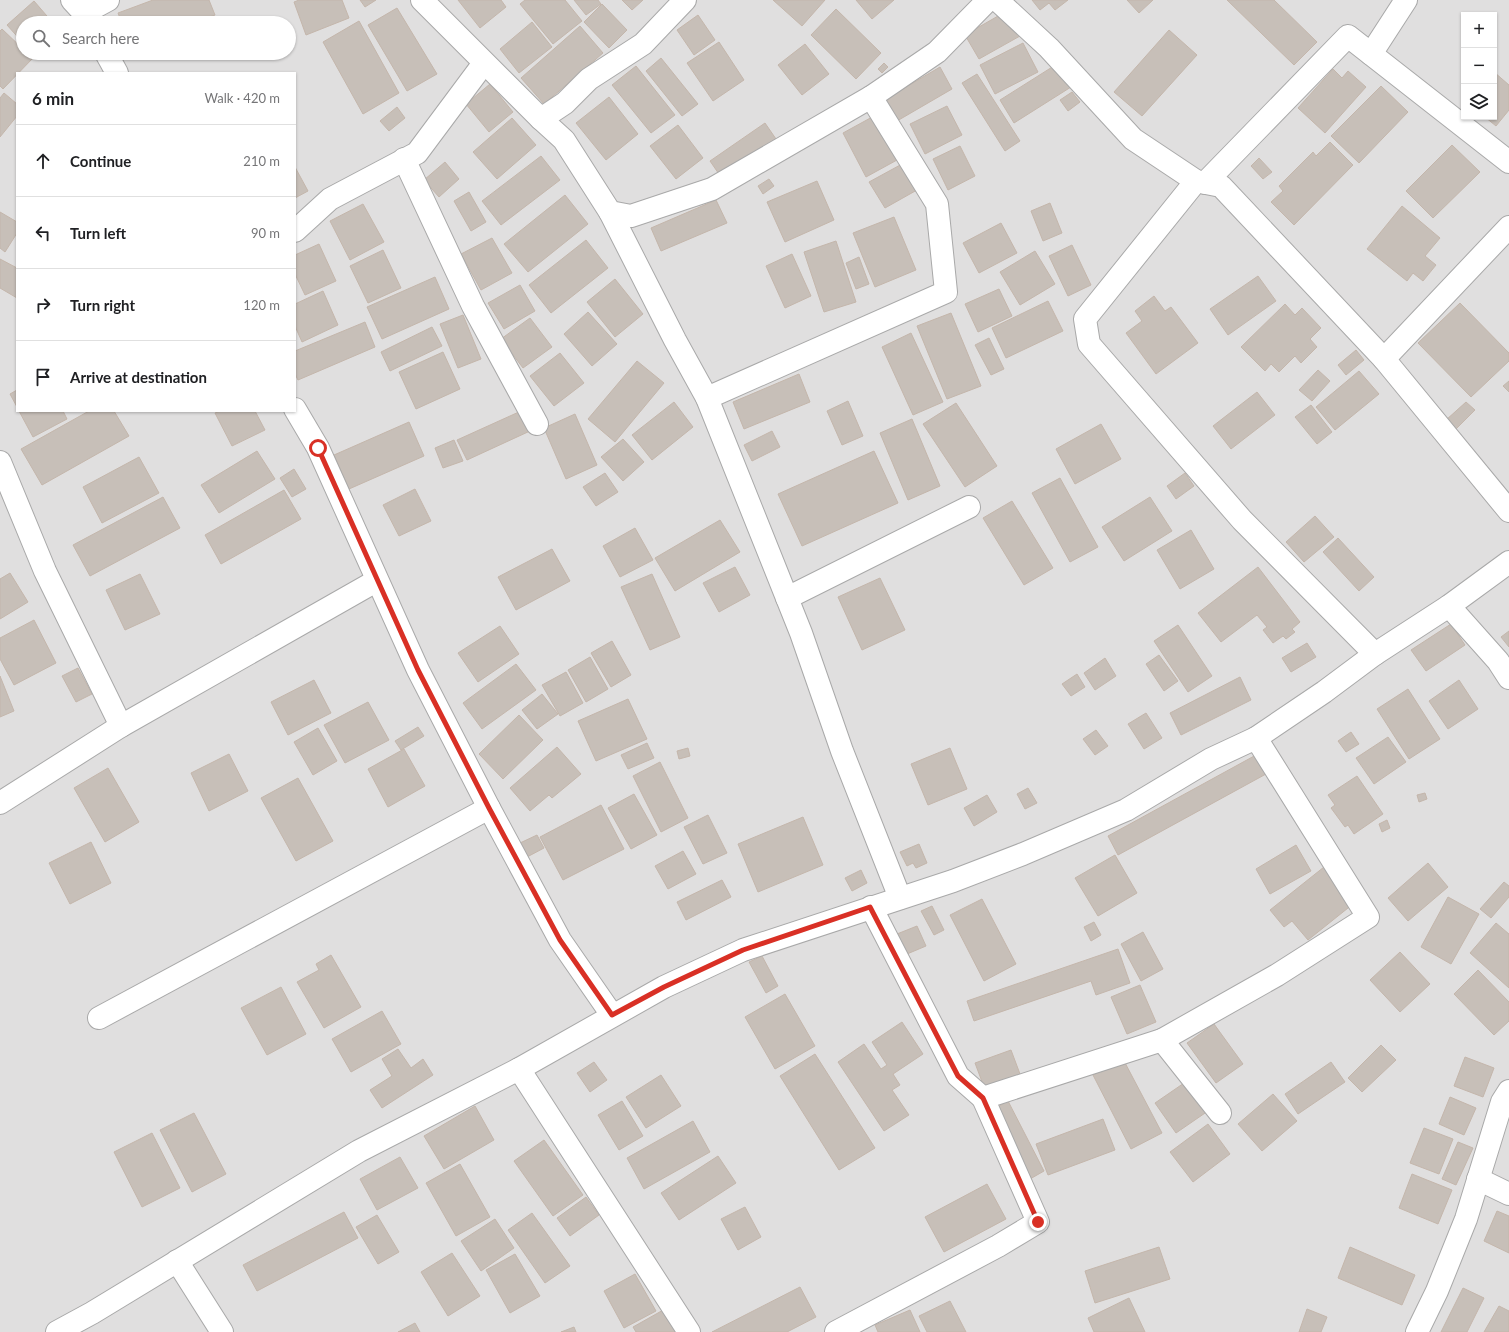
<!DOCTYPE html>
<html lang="en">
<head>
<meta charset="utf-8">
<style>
  :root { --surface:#fff; --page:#f6f6f6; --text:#202124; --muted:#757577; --line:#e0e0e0 }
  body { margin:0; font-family:Lato,sans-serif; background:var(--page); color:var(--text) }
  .controls { position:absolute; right:12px; top:12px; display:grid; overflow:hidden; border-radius:0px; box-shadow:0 1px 3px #0004 }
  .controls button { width:36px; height:36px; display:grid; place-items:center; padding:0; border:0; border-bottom:1px solid var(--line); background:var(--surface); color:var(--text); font:20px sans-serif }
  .stop { position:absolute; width:12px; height:12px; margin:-9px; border:3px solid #d93025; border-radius:50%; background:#fff }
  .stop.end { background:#d93025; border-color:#fff; box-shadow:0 1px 4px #0008 }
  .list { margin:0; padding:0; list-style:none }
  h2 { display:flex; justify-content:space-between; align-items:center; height:52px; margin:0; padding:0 16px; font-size:17px }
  h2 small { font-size:13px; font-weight:400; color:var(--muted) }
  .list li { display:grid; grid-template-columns:26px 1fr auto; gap:12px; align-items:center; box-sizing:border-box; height:72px; padding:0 16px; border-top:1px solid var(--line) }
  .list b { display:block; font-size:15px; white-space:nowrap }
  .list em { font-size:13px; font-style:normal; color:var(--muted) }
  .icon { flex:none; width:22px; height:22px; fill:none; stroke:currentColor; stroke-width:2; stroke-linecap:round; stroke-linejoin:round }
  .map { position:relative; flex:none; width:1509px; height:1332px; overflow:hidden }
  .search { position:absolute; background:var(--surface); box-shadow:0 1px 3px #0004; left:16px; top:16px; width:280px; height:44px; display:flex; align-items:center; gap:10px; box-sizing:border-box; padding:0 14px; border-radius:22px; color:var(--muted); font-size:15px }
  .panel { position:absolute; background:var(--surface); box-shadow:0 1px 3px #0004; left:16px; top:72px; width:280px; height:340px; border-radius:0px }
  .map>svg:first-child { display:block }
</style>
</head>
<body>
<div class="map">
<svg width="1509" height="1332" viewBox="0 0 1509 1332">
  <rect width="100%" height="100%" fill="#f2efe9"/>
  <path fill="#e0dfdf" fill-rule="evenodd" d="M0 0H1509V1332H0ZM1464 15H1494V117H1464ZM23 23H289V53H23ZM17 73H295V411H17Z"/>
  <g fill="#c7bfb8" stroke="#c4b6ab">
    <path d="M153 0H209L215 15 195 23H122L118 13Z"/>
    <path d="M299 0H342L349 18 306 35 294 2Z"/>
    <path d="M360 0H376L365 7Z"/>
    <path d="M458 0H501L506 7 480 28Z"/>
    <path d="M525 0H565L582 21 553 44 520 4Z"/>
    <path d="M574 0H598L601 4 586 15Z"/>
    <path d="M622 0H643L632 10Z"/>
    <path d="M773 0H825L802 26Z"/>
    <path d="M856 0H894L872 19Z"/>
    <path d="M1032 0H1068L1055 10 1049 3 1040 10Z"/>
    <path d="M1127 0H1153L1139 13Z"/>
    <path d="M1227 0H1274L1317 42 1294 65Z"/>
    <path d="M34 1 53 23H23V43L7 25Z"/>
    <path d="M602 4 627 30 609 48 584 22Z"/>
    <path d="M397 8 437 74 407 91 368 25Z"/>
    <path d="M836 9 881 53 856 79 811 35Z"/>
    <path d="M1005 12 1020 36 979 59 965 35Z"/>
    <path d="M698 15 715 40 694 55 677 30Z"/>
    <path d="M359 21 399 93 363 114 323 42Z"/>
    <path d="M532 22 552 47 519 73 500 49Z"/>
    <path d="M580 26 603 53 544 104 521 78Z"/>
    <path d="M2 29 23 49V53H28L33 58 3 89 0 86V31Z"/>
    <path d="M1169 30 1197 55 1142 116 1114 92Z"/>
    <path d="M719 42 744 80 713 101 687 63Z"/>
    <path d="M1023 43 1038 72 995 94 980 65Z"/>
    <path d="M805 44 829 74 802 95 778 65Z"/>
    <path d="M661 58 698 104 682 116 646 71Z"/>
    <path d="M884 63 888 67 882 73 878 69Z"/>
    <path d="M1057 64 1071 87 1014 123 1000 100Z"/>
    <path d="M636 66 675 115 651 133 612 85Z"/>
    <path d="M940 67 952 89 897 121 884 100Z"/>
    <path d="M1333 69 1342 78 1348 71 1366 87 1325 133 1298 108Z"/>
    <path d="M1494 72 1509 85V110L1496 126 1485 117H1494Z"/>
    <path d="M977 74 1020 141 1005 151 962 83Z"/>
    <path d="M490 84 513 112 489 132 466 104Z"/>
    <path d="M1381 86 1408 112 1359 163 1331 136Z"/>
    <path d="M1072 92 1080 102 1068 111 1060 100Z"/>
    <path d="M4 93 17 104V116L0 137V98Z"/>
    <path d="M609 97 638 134 606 160 576 123Z"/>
    <path d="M947 106 962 135 925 154 910 124Z"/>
    <path d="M397 107 405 118 389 131 380 121Z"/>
    <path d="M874 116 897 160 866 177 843 133Z"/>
    <path d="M512 118 536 145 497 179 473 152Z"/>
    <path d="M765 123 776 139 721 177 710 161Z"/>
    <path d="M678 125 703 158 676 179 650 146Z"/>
    <path d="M1330 142 1353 165 1294 225 1271 202 1283 191 1279 186 1313 152 1316 156Z"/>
    <path d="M1452 145 1480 172 1433 218 1406 191Z"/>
    <path d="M960 146 975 176 948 190 933 159Z"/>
    <path d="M541 156 560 180 501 225 482 201Z"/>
    <path d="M1259 158 1272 172 1263 179 1251 166Z"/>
    <path d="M445 162 459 179 439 197 424 180Z"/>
    <path d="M902 164 917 190 885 208 869 182Z"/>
    <path d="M295 167 308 191 295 198Z"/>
    <path d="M769 179 774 186 763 194 758 186Z"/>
    <path d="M817 181 834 220 785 242 767 202Z"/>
    <path d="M469 192 486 222 471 231 454 201Z"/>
    <path d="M565 195 588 224 528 272 504 244Z"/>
    <path d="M716 200 727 223 661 251 651 228Z"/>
    <path d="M1050 203 1062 233 1043 241 1031 211Z"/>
    <path d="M363 204 384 242 350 260 330 221Z"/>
    <path d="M1402 206 1440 238 1425 256 1436 265 1423 281 1413 273 1407 281 1367 249Z"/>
    <path d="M0 212 17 222V233L5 252 0 248Z"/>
    <path d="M894 217 916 270 875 287 853 233Z"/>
    <path d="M1001 223 1017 253 979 273 963 243Z"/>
    <path d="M492 238 512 273 481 290 461 254Z"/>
    <path d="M586 240 608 268 551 313 529 285Z"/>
    <path d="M836 241 856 302 824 312 804 252Z"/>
    <path d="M319 244 336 281 305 295 295 274V255Z"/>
    <path d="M1072 245 1091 285 1068 296 1049 256Z"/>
    <path d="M383 250 401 288 368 303 350 266Z"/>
    <path d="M1035 251 1055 284 1020 305 1000 272Z"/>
    <path d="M792 254 811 296 785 308 766 266Z"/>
    <path d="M859 257 869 284 856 289 846 263Z"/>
    <path d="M0 259 17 268V298L0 288Z"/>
    <path d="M1258 276 1276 301 1228 335 1210 309Z"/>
    <path d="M435 277 449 309 382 339 367 307Z"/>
    <path d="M615 279 643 314 615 337 587 302Z"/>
    <path d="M520 285 535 311 504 329 488 303Z"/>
    <path d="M999 289 1012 316 978 332 965 304Z"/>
    <path d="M323 291 338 325 302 342 295 326V304Z"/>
    <path d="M1154 296 1165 311 1171 307 1198 343 1156 374 1126 333 1142 321 1135 311Z"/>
    <path d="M1048 301 1063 331 1006 358 992 328Z"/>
    <path d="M1460 303 1509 353V361L1471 397 1418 343Z"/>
    <path d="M1285 304 1295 315 1302 308 1321 328 1310 339 1317 347 1301 363 1295 356 1279 372 1271 364 1265 371 1241 347Z"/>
    <path d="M588 312 617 344 592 366 564 334Z"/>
    <path d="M951 313 981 386 947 399 917 326Z"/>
    <path d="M463 315 481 359 458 368 440 324Z"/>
    <path d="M530 318 552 347 523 368 501 339Z"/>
    <path d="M365 322 375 347 298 380 295 374V351Z"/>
    <path d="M432 327 442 346 390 371 381 352Z"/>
    <path d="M911 333 943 402 913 415 882 347Z"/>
    <path d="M989 338 1004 369 991 375 975 345Z"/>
    <path d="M1356 350 1364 360 1346 375 1338 365Z"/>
    <path d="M443 352 460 389 416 409 399 372Z"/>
    <path d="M560 353 584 383 554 406 530 376Z"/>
    <path d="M637 361 664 383 615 442 588 419Z"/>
    <path d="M1318 370 1330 381 1312 401 1299 390Z"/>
    <path d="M1359 371 1379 394 1335 430 1316 407Z"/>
    <path d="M799 374 810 402 744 429 733 402Z"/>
    <path d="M1509 381V392L1503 386Z"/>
    <path d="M17 390V407L10 394Z"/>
    <path d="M1257 392 1275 415 1231 449 1213 426Z"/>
    <path d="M848 401 863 436 842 445 827 411Z"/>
    <path d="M674 402 693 427 652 460 632 435Z"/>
    <path d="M1466 402 1475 410 1455 430 1446 420Z"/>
    <path d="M956 403 997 466 965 487 923 424Z"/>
    <path d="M1311 405 1332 432 1317 444 1295 417Z"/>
    <path d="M19 411H63L67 419 33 437Z"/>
    <path d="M89 411H114L129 436 42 485 21 449Z"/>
    <path d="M220 411H255L265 430 232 446 215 413Z"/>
    <path d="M521 411 530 431 467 460 457 440Z"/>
    <path d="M575 414 597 465 566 479 544 428Z"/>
    <path d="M912 419 940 486 908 500 880 433Z"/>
    <path d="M409 422 424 456 349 489 334 455Z"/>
    <path d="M1101 424 1121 459 1075 484 1056 449Z"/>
    <path d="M772 431 780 447 752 461 744 445Z"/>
    <path d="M623 439 644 462 623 481 601 457Z"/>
    <path d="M454 440 463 461 443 468 435 448Z"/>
    <path d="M257 451 275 479 219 513 201 485Z"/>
    <path d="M874 451 898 503 802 546 778 494Z"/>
    <path d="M139 457 159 493 102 523 83 487Z"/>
    <path d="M294 469 306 489 292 497 280 478Z"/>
    <path d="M605 473 618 492 596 506 583 487Z"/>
    <path d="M1185 473 1194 486 1176 499 1167 486Z"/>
    <path d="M1060 478 1098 547 1070 562 1032 493Z"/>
    <path d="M415 489 431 521 399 536 383 505Z"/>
    <path d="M284 490 301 519 221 564 205 535Z"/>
    <path d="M163 497 180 528 90 576 73 545Z"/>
    <path d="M1150 497 1172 531 1124 561 1102 527Z"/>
    <path d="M1012 501 1053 568 1024 585 983 518Z"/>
    <path d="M1315 516 1334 537 1304 562 1286 542Z"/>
    <path d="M720 520 740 552 675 591 655 558Z"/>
    <path d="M635 528 653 560 620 577 603 546Z"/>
    <path d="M1191 530 1214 569 1180 589 1157 550Z"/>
    <path d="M1338 538 1374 577 1359 591 1323 552Z"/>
    <path d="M552 549 570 581 516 610 498 577Z"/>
    <path d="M735 567 750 595 719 612 703 583Z"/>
    <path d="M1258 567 1300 622 1292 629 1295 632 1286 639 1283 636 1273 643 1263 630 1267 627 1257 615 1221 642 1198 613Z"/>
    <path d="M10 573 28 602 0 619V579Z"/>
    <path d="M140 574 160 614 125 630 106 590Z"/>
    <path d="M652 574 680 637 650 650 621 587Z"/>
    <path d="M880 578 905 630 862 650 838 597Z"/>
    <path d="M34 620 56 663 14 685 0 659V638Z"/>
    <path d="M1451 624 1465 645 1426 671 1411 650Z"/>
    <path d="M1178 625 1212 676 1188 692 1154 641Z"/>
    <path d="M500 626 519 654 478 682 458 653Z"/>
    <path d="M1509 631V647L1501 637Z"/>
    <path d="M612 641 631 675 611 687 591 653Z"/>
    <path d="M1307 643 1316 657 1291 672 1282 658Z"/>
    <path d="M1159 655 1178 681 1164 691 1146 664Z"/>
    <path d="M590 657 608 689 586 702 568 670Z"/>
    <path d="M1105 658 1116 676 1095 690 1084 673Z"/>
    <path d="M516 664 536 690 482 729 463 703Z"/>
    <path d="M78 668 92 694 76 702 62 676Z"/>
    <path d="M566 672 583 703 560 716 542 685Z"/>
    <path d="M1077 674 1085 687 1071 696 1062 684Z"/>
    <path d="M0 676 14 711 0 717Z"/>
    <path d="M1240 677 1251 700 1181 735 1170 713Z"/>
    <path d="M314 680 331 713 288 735 271 702Z"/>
    <path d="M1459 680 1478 709 1448 729 1429 701Z"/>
    <path d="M1408 689 1440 739 1409 759 1377 709Z"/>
    <path d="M542 694 558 714 537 729 522 710Z"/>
    <path d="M628 699 647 739 596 761 578 721Z"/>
    <path d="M368 702 389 740 345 763 324 725Z"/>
    <path d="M1146 713 1162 738 1144 749 1128 724Z"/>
    <path d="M519 715 543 740 503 779 479 754Z"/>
    <path d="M418 727 424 736 401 750 395 741Z"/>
    <path d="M318 728 337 761 313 775 294 742Z"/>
    <path d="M1096 730 1108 746 1095 755 1083 739Z"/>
    <path d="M1351 732 1359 744 1346 752 1338 741Z"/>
    <path d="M1388 737 1406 762 1374 784 1356 758Z"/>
    <path d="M647 743 654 758 628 769 621 755Z"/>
    <path d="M557 747 581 774 552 798 549 795 530 811 510 788Z"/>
    <path d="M688 748 690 756 679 759 677 751Z"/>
    <path d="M950 748 967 789 928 805 911 764Z"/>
    <path d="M404 749 425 786 388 807 368 769Z"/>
    <path d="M229 754 248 791 209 811 191 773Z"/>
    <path d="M1256 755 1266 774 1118 855 1108 836Z"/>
    <path d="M660 762 688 818 661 832 633 776Z"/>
    <path d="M108 768 139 822 105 842 74 788Z"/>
    <path d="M1357 776 1383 814 1354 834 1348 825 1345 827 1331 808 1335 805 1328 795Z"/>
    <path d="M298 778 333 841 296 861 261 798Z"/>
    <path d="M1028 788 1037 803 1025 809 1017 794Z"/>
    <path d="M1425 793 1427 799 1419 802 1417 795Z"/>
    <path d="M634 794 657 835 631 849 608 808Z"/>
    <path d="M987 795 997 812 974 826 964 808Z"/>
    <path d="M601 805 624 849 563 880 540 837Z"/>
    <path d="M708 815 727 853 703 864 684 827Z"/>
    <path d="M803 817 823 865 758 892 738 844Z"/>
    <path d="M1387 820 1390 828 1382 832 1379 824Z"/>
    <path d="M537 835 544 848 527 857 520 843Z"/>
    <path d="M91 842 111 883 70 904 49 863Z"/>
    <path d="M919 844 927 863 916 868 913 863 907 866 900 852Z"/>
    <path d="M1296 845 1311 871 1270 894 1256 869Z"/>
    <path d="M683 851 696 874 668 889 655 866Z"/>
    <path d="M1115 855 1137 893 1098 916 1075 878Z"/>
    <path d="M1428 863 1448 887 1408 921 1388 898Z"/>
    <path d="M1324 867 1353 904 1308 940 1292 921 1284 927 1270 910Z"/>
    <path d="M861 870 867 883 852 891 845 878Z"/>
    <path d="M722 880 731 897 686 920 677 902Z"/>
    <path d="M1504 882 1509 886V897L1491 918 1480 909Z"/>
    <path d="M1448 897 1479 914 1451 964 1421 947Z"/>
    <path d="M982 899 1016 964 984 981 950 915Z"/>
    <path d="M932 906 944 930 934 935 921 911Z"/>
    <path d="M1094 922 1101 935 1091 941 1084 927Z"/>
    <path d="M1496 923 1509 934V988L1470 953Z"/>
    <path d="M917 926 926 946 907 954 897 934Z"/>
    <path d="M1143 932 1163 969 1141 981 1121 944Z"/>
    <path d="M1118 949 1130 983 1096 995 1091 981 974 1021 967 1001Z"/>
    <path d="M1400 952 1430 984 1400 1012 1370 980Z"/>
    <path d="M331 955 361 1007 324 1028 297 982 319 970 316 964Z"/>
    <path d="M762 956 778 986 766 993 749 962Z"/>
    <path d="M1478 970 1509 1002V1021L1494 1035 1454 994Z"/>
    <path d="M1140 985 1156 1022 1127 1034 1111 997Z"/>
    <path d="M281 987 306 1034 267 1055 241 1008Z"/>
    <path d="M785 994 815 1046 775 1069 745 1017Z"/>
    <path d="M382 1011 401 1044 351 1072 332 1039Z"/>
    <path d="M902 1022 923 1054 893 1074 900 1085 892 1090 909 1115 884 1131 838 1062 864 1044 881 1069 887 1065 872 1042Z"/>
    <path d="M1214 1024 1243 1064 1216 1083 1187 1043Z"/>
    <path d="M1381 1045 1396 1060 1362 1092 1348 1078Z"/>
    <path d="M398 1049 411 1068 423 1059 433 1075 382 1108 370 1090 392 1076 382 1059Z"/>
    <path d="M1011 1050 1020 1074 984 1087 975 1063Z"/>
    <path d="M815 1054 875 1148 839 1170 780 1076Z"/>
    <path d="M1465 1057 1494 1068 1483 1097 1454 1086Z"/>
    <path d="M1123 1059 1162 1133 1131 1149 1093 1075Z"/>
    <path d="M594 1062 607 1080 590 1092 577 1073Z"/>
    <path d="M1331 1062 1345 1082 1298 1114 1285 1094Z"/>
    <path d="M661 1075 681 1106 646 1128 626 1097Z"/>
    <path d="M1187 1081 1208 1111 1176 1133 1155 1103Z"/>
    <path d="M1273 1094 1297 1121 1262 1151 1238 1124Z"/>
    <path d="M1450 1097 1476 1108 1464 1135 1439 1124Z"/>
    <path d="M622 1101 643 1136 619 1150 598 1115Z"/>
    <path d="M1008 1101 1044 1171 1030 1179 994 1109Z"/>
    <path d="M475 1106 494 1140 444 1169 424 1136Z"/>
    <path d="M194 1113 226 1174 192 1192 160 1130Z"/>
    <path d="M1103 1119 1115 1150 1048 1175 1036 1144Z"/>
    <path d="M693 1121 710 1152 644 1189 627 1158Z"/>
    <path d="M1208 1124 1230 1154 1193 1182 1170 1152Z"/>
    <path d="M1424 1128 1453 1139 1439 1174 1410 1163Z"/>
    <path d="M152 1133 180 1188 142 1207 114 1152Z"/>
    <path d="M544 1140 583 1195 553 1216 514 1161Z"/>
    <path d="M1458 1142 1473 1148 1456 1185 1442 1179Z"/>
    <path d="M718 1156 736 1183 679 1220 661 1193Z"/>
    <path d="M400 1157 418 1188 377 1210 360 1179Z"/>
    <path d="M460 1164 490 1217 456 1236 426 1183Z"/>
    <path d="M1412 1174 1452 1190 1438 1224 1399 1208Z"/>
    <path d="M987 1184 1006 1219 944 1252 925 1217Z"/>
    <path d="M586 1197 599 1215 570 1236 557 1218Z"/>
    <path d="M745 1207 761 1237 738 1250 721 1219Z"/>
    <path d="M1497 1211 1509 1216V1253L1484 1241Z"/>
    <path d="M344 1212 358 1238 257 1291 243 1265Z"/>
    <path d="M532 1213 570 1266 545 1283 508 1230Z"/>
    <path d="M377 1215 399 1252 378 1264 356 1227Z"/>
    <path d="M495 1219 514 1248 481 1271 461 1241Z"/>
    <path d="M1159 1247 1170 1279 1095 1303 1085 1271Z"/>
    <path d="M1350 1247 1415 1275 1402 1305 1338 1278Z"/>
    <path d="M452 1253 480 1296 448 1316 421 1272Z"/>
    <path d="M515 1254 540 1296 510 1313 486 1270Z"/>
    <path d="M635 1274 656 1311 624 1328 604 1291Z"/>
    <path d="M800 1287 816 1317 787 1332H712Z"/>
    <path d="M1463 1288 1484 1298 1467 1332H1441Z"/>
    <path d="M1129 1298 1145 1332H1094L1088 1318Z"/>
    <path d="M950 1301 966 1332H927L919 1316Z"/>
    <path d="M1499 1306 1509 1311V1332H1484Z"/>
    <path d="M665 1309 678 1332H636L633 1327Z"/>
    <path d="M1307 1309 1327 1317 1321 1332H1299Z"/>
    <path d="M910 1310 920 1332H878L875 1325Z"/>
    <path d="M415 1323 420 1332H398Z"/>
    <path d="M574 1327 576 1332H561Z"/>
  </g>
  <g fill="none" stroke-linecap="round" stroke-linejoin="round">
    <g stroke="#a9a9a9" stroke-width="24">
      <g id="street">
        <path d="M72 0 84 13 90 23"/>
        <path d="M422 0 541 119 564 140 610 212 631 216 712 189 871 97 937 52 988 0"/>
        <path d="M997 0 1049 48 1133 139 1196 181 1221 186 1384 359 1509 511"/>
        <path d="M84 13 108 0"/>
        <path d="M106 53 117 73"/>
        <path d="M1371 54 1406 0"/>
        <path d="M541 119 565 103 589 79 643 44 685 0"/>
        <path d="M404 159 473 306 537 424"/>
        <path d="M1196 181 1085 319 1089 344 1242 520 1375 654"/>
        <path d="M1205 183 1348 36 1509 162"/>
        <path d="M610 212 675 340 707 398 801 633 842 751 900 898"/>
        <path d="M295 231 330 199 417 153 484 63"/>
        <path d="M1384 359 1509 227"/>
        <path d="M707 398 946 292 937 204 871 97"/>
        <path d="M295 409 318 448 418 670 489 808 560 940 612 1015"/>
        <path d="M0 462 45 571 121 726 376 581"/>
        <path d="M787 598 969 507"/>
        <path d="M1449 606 1498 661 1509 678"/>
        <path d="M0 803 121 726"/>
        <path d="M871 907 958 1076 983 1098 1162 1040 1220 1113"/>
        <path d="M99 1018 489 808"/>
        <path d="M1162 1040 1277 975 1368 917 1256 738"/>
        <path d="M519 1069 689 1332"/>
        <path d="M1478 1179 1509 1194"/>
        <path d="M177 1261 222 1332"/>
        <path d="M57 1332 92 1313 359 1151 519 1069 664 987 743 950 953 881 1023 854 1126 810 1211 759 1256 738 1324 692 1375 654 1449 606 1509 562"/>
        <path d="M836 1332 998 1246 1038 1222 983 1098"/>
        <path d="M1417 1332 1437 1291 1466 1219 1502 1102 1509 1091"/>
      </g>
    </g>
    <use href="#street" stroke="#fff" stroke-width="22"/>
  </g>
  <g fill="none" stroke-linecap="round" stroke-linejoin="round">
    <path stroke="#d93025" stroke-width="5" d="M318 448 418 670 489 808 560 940 612 1015 664 987 743 950 870 907 958 1076 983 1098 1038 1222"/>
  </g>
</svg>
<div class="controls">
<button>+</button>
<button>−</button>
<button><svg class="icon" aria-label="layers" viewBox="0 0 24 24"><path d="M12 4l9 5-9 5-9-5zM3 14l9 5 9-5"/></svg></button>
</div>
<div class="stop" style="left:318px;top:448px"></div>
<div class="stop end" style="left:1038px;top:1222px"></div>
<div class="search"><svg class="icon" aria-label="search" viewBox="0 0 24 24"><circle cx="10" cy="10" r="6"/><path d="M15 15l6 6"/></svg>Search here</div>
<section class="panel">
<h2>6 min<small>Walk · 420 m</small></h2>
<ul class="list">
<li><svg class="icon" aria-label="ahead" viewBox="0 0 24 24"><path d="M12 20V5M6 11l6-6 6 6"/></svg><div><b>Continue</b></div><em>210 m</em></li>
<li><svg class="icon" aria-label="left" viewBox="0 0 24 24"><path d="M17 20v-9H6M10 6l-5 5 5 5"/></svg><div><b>Turn left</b></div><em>90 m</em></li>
<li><svg class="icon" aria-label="right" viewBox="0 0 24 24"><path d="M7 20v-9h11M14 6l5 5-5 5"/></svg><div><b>Turn right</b></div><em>120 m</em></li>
<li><svg class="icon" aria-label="arrive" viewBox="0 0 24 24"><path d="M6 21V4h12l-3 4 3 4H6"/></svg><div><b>Arrive at destination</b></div></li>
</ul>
</section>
</div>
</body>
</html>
